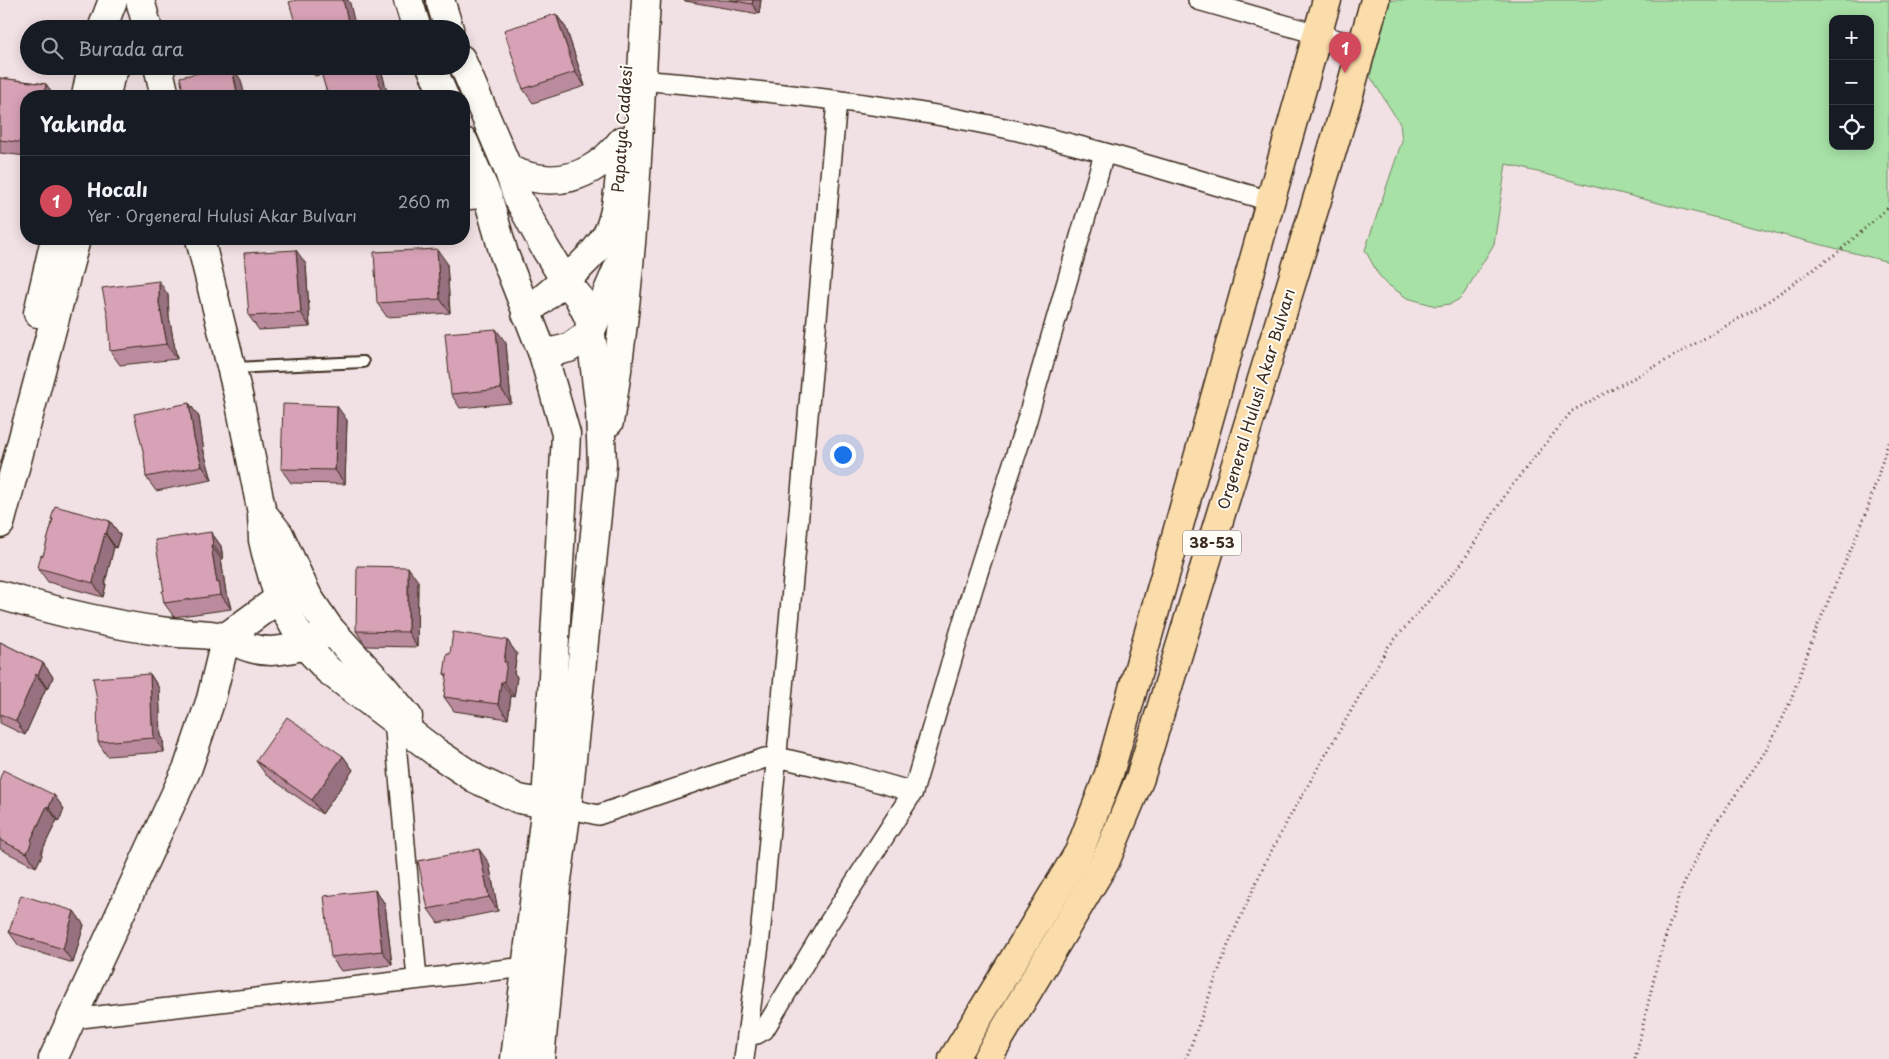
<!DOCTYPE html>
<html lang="tr">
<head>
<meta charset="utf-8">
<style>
  :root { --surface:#171b24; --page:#20242c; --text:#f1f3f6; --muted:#9ea1a6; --line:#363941; --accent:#d1495b }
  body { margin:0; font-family:"Playpen Sans",sans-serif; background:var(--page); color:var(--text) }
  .controls { position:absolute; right:15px; top:15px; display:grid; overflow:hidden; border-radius:10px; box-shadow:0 2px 12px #0003 }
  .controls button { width:45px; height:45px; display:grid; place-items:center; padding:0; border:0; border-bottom:1px solid var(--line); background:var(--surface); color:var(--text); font:25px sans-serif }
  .you { position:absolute; left:842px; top:454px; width:18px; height:18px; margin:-12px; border:4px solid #fff; border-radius:50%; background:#1a73e8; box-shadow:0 0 0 8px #1a73e833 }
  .badge { display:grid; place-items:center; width:32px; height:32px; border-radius:50%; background:var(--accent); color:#fff; font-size:16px; font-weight:700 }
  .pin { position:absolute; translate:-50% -41px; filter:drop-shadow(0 1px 2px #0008) }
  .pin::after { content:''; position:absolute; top:26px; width:18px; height:15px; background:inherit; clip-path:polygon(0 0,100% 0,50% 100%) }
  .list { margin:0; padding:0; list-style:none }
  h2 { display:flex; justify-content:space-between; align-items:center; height:65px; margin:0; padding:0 20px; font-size:21px }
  h2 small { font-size:16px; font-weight:400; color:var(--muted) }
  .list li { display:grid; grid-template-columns:32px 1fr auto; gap:15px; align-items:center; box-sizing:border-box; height:90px; padding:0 20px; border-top:1px solid var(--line) }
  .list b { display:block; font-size:19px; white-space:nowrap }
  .list p { margin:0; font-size:16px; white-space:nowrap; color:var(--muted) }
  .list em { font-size:16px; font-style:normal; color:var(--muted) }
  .icon { flex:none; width:28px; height:28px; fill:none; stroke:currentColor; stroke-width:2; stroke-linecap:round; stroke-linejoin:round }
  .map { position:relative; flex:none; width:1889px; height:1059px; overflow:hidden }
  .search { position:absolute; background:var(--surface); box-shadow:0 2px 12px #0003; left:20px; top:20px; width:450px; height:55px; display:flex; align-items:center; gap:12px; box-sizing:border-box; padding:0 18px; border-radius:28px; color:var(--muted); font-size:19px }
  .panel { position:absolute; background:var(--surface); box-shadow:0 2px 12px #0003; left:20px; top:90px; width:450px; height:155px; border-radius:20px }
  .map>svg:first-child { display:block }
</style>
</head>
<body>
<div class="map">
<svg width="1889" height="1059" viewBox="0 0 1889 1059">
  <rect width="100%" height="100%" fill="#f2e1e4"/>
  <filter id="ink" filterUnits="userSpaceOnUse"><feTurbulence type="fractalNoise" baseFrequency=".02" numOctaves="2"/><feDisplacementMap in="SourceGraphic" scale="10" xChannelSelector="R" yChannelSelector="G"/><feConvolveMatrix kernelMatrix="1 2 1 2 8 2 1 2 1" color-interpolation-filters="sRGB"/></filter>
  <g filter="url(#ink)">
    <path fill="#a7e1a6" stroke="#718662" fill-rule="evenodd" d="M1385 0H1889V262L1506 164 1494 244 1464 294 1458 300 1450 304 1436 306 1407 298 1387 284 1378 274 1365 250 1402 141 1400 124 1365 68ZM1833 19H1870V146H1833Z"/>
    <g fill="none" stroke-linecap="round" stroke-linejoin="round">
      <g stroke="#3b2a1e" stroke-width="14">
        <path id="lane" d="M234 368 363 362"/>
      </g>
      <g stroke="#3b2a1e" stroke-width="22">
        <g id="street">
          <path d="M1198 0 1362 47"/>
          <path d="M641 80C753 90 865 101 975 122 1075 141 1173 173 1270 201"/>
          <path d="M464 200 488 198"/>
          <path d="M394 720 417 979"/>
          <path d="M567 808 598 815 765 758 777 757 850 774 913 792"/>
          <path d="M72 1019 526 967"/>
          <path d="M747 1035 757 1034 764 1030 826 927 913 792 973 588 1026 423 1104 154"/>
          <path d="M744 1059 760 937 837 101"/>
        </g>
      </g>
      <g stroke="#3b2a1e" stroke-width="31">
        <g id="secondary">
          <path d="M140 0 148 29"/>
          <path d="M408 0 417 29"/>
          <path d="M440 0 449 29"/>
          <path d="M102 29 113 0"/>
          <path d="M461 59 508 169 518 198 545 248 564 279 578 296 589 318 600 411 602 465 567 808 556 887 540 1059"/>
          <path d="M158 66 165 96"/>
          <path d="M431 66 444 96"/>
          <path d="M86 96 92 66"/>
          <path d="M106 96 110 77 116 66"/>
          <path d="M464 142 488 198 504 254 543 354 566 434 546 805 515 1059"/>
          <path d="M508 169C552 190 592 179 622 141"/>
          <path d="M200 239 239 399 262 513 263 540 266 553 277 592 285 610 304 644 328 670 437 753 476 779 519 799 563 807"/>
          <path d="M38 313 55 239"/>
          <path d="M526 313C550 292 592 261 607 234 615 220 619 190 620 174"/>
          <path d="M543 354 569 348 590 333 623 256"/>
          <path d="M609 422C633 282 638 141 646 0"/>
          <path d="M264 515 279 534 308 597 329 628 383 687 408 717"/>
          <path d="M0 524 76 239"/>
          <path d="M0 595C54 611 111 625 167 632 186 634 206 633 224 637 229 637 233 641 238 643 248 648 260 651 271 651 292 650 315 644 329 628"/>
          <path d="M53 1059 188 767 211 699 226 637 285 594 297 593 308 597"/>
        </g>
      </g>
      <g stroke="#3b2a1e" stroke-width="31">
        <g id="primary">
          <path d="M953 1059 1079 852 1109 774 1327 0"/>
          <path d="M987 1059 1105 862 1140 778 1346 105 1375 0"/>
        </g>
      </g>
      <g stroke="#3b2a1e" stroke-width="3" stroke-dasharray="1 4" stroke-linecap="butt">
        <path d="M1186 1059 1228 945 1265 863 1289 818 1388 647 1462 563 1509 489 1572 411 1665 361 1764 304 1837 253 1889 207"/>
        <path d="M1635 1059 1659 957 1679 895 1689 873 1712 829 1763 755 1781 722 1790 702 1817 627 1866 514 1889 440"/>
      </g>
      <use href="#lane" stroke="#fdfcf7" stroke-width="10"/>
      <use href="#street" stroke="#fdfcf7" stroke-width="19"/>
      <use href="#secondary" stroke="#fdfcf7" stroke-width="28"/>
      <use href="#primary" stroke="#fbddab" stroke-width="28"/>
    </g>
    <g fill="#ba8b9d" stroke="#3b2a1e">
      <path d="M684 0H761L759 14 685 1Z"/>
      <path d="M556 14 566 28 585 86 533 103 523 89Z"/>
      <path d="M308 66H377L382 73 388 96H328L322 74 315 76Z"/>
      <path d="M0 78 46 84 54 96H26V156L0 153Z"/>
      <path d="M447 263 450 313 387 317 377 303Z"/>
      <path d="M306 264 310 327 259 330 249 316Z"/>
      <path d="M168 295 169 317 177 359 120 365 110 351Z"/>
      <path d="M506 343 511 403 460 408 451 394Z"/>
      <path d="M189 403 199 417 204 452 212 480 156 491 146 477Z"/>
      <path d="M347 420 345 484 291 483 281 469Z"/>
      <path d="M51 519 110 521 120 535 116 548 114 547 105 583 106 585 103 597 48 582 38 568 43 556 53 521Z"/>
      <path d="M211 532 221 546 223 559H221L226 593 228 597 231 609 174 617 164 603V591Z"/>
      <path d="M418 581 417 647 366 646 356 631Z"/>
      <path d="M507 640 517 654 514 673 517 677 514 697 511 696 508 719 454 711 444 697 447 677 444 674 450 654Z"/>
      <path d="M0 642 43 663 53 677 48 689 46 688 25 735 0 723Z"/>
      <path d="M150 674 159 688 161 736 163 739 164 752 107 756 98 742Z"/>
      <path d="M343 756 353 770 322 814 266 775 256 761Z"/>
      <path d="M0 778 54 795 64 809 59 821 57 820 41 853 42 855 36 867 0 849Z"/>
      <path d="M489 863 498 911 438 923 428 909Z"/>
      <path d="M375 890 385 904 392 965 341 971 331 957Z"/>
      <path d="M74 911 84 925 73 963 19 946 9 932Z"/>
    </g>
    <g fill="#97717f" stroke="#3b2a1e">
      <path d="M343 0H348L350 3 356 29H350Z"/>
      <path d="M753 0H761L759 14 752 4Z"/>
      <path d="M556 14 566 28 585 86 575 72Z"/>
      <path d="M232 66 241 80 245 96H238Z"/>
      <path d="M374 66H377L382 73 388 96H383Z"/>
      <path d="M46 84 54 96H44Z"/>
      <path d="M437 249 447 263 450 313 440 299Z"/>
      <path d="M296 250 306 264 310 327 301 313Z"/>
      <path d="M159 281 168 295 169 317 177 359 167 344 159 303Z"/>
      <path d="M496 329 506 343 511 403 501 389Z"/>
      <path d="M189 403 199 417 204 452 212 480 202 466 194 438Z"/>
      <path d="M337 406 347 420 345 484 335 470Z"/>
      <path d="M110 521 120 535 116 548 106 534Z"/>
      <path d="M211 532 221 546 223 559 213 545Z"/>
      <path d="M105 533 114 547 105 583 106 585 103 597 93 583 95 570Z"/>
      <path d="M211 545 221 559 226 593 228 597 231 609 221 595 217 583Z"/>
      <path d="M408 567 418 581 417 647 408 632Z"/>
      <path d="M507 640 517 654 514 673 517 677 514 697 504 682V662Z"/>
      <path d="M43 663 53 677 48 689 38 675Z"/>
      <path d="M36 674 46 688 25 735 16 721Z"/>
      <path d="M150 674 159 688 161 736 163 739 164 752 154 738 152 725Z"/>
      <path d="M501 682 511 696 508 719 498 704Z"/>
      <path d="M343 756 353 770 322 814 312 800Z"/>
      <path d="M54 795 64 809 59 821 49 807Z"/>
      <path d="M47 806 57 820 41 853 42 855 36 867 27 853 31 840Z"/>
      <path d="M479 849 489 863 498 911 489 897Z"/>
      <path d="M375 890 385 904 392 965 382 951Z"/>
      <path d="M74 911 84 925 73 963 63 949Z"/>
    </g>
    <g fill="#d8a2b6" stroke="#3b2a1e">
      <path d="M297 0H343L350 29H297L289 2Z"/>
      <path d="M729 0H753L752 4Z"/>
      <path d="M556 14 575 72 523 89 504 30Z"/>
      <path d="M231 66 238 96H184L180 77Z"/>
      <path d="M319 66H374L383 96H328Z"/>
      <path d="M0 78 46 84 44 96H26V143L0 140Z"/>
      <path d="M437 249 440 299 377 303 374 252Z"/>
      <path d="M296 250 301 313 249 316 244 253Z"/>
      <path d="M159 281V303L167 344 110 351 108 317 102 288Z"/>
      <path d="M496 329 501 389 451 394 445 333Z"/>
      <path d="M189 403 194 438 202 466 146 477 144 455 134 414Z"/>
      <path d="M283 404 337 406 335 470 281 469Z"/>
      <path d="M55 506 110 521 106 534 105 533 95 570H96L93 583 38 568 41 555 43 556 53 519H51Z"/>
      <path d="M211 532 213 545H211L217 583 219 582 221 595 164 603 162 591H164L155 540Z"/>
      <path d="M357 566 408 567V632L356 631Z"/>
      <path d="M453 632 507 640 504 662H507L504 682H501L498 704 444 697 447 674H444L447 654H450Z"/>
      <path d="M0 642 43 663 38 675 36 674 16 721 0 714Z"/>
      <path d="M150 674 152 725 153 724 154 738 98 742 97 700 93 678Z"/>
      <path d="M287 717 343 756 312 800 256 761Z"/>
      <path d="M3 770 54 795 49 807 47 806 31 840 32 841 27 853 0 840V778Z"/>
      <path d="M479 849 489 897 428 909 418 861Z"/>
      <path d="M375 890 382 951 331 957 324 896Z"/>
      <path d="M21 895 74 911 63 949 9 932Z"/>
    </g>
  </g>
  <g text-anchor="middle" stroke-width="4" stroke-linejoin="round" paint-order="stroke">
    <rect fill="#fdfcf7" stroke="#75695f" stroke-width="1" x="1183" y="530.5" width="58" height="25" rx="4"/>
    <g font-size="15" font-weight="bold" fill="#3b2a1e">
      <text x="1212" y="548">38-53</text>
    </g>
    <g font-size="16" fill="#3b2a1e" stroke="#fdfcf7">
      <text transform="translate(622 129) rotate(-86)" y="6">Papatya Caddesi</text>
      <text transform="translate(1256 399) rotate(-73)" y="6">Orgeneral Hulusi Akar Bulvarı</text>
    </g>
  </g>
</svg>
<div class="controls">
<button>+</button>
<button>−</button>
<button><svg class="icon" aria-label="locate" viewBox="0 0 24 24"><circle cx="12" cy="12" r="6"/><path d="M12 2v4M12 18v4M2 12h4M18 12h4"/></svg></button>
</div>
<div class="you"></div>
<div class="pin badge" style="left:1345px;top:73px">1</div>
<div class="search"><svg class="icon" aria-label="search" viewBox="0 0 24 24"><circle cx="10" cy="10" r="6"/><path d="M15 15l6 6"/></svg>Burada ara</div>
<section class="panel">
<h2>Yakında<small></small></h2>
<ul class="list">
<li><span class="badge">1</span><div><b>Hocalı</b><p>Yer · Orgeneral Hulusi Akar Bulvarı</p></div><em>260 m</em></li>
</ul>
</section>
</div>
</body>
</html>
